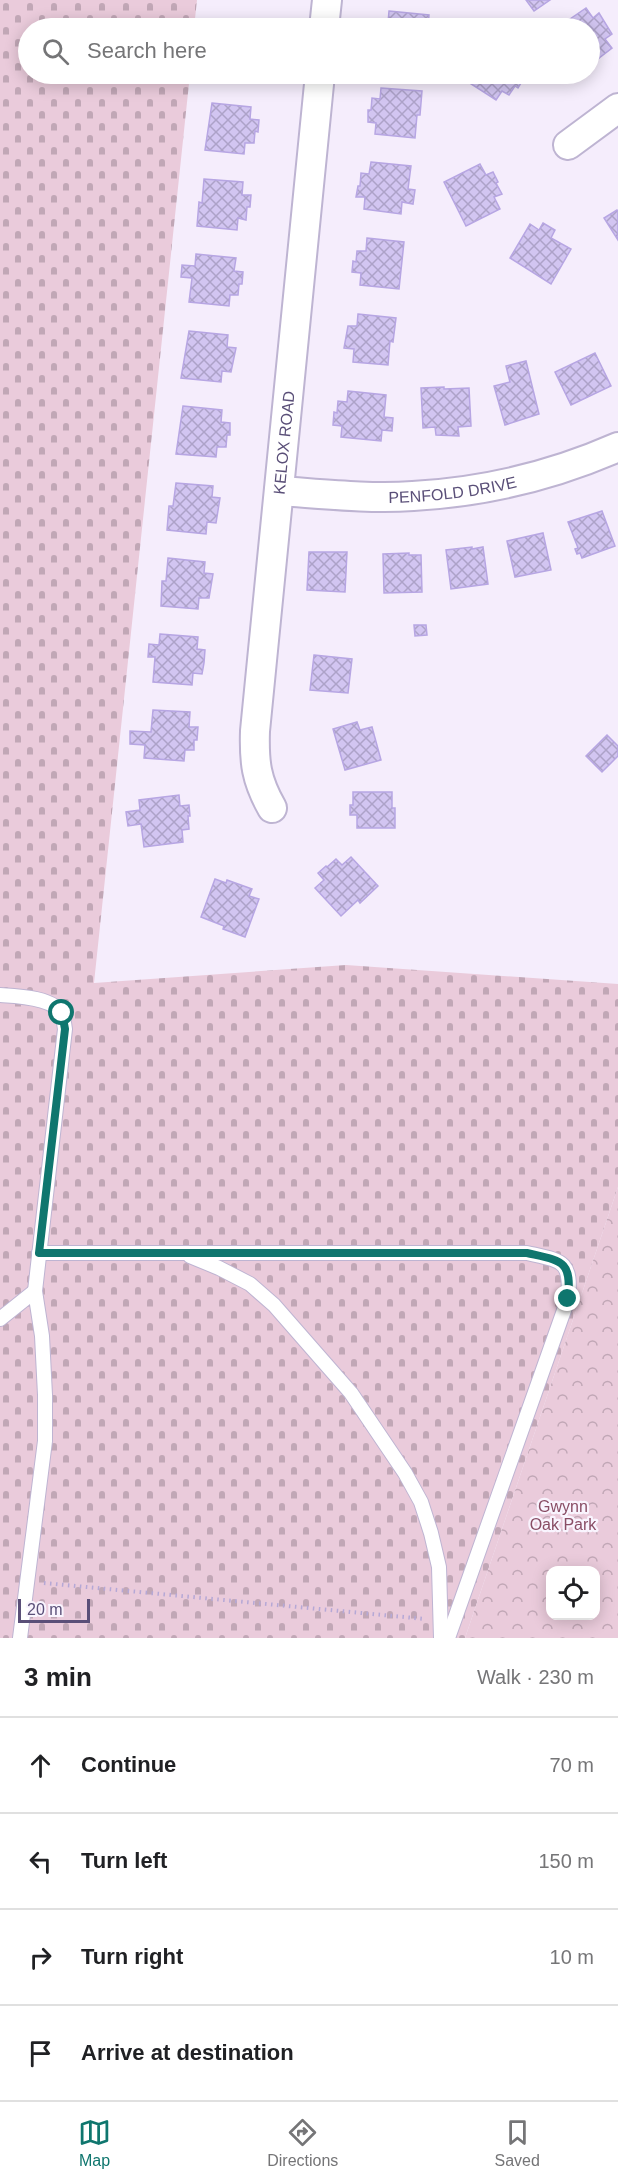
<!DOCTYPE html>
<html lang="en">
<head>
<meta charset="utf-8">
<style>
  :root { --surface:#fff; --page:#f6f6f6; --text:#202124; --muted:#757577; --line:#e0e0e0; --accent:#0f766e }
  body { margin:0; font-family:Helvetica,sans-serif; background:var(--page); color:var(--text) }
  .controls { position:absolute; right:18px; bottom:18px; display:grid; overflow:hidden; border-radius:12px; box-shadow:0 3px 15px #0003 }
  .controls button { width:54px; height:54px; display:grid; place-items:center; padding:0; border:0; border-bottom:2px solid var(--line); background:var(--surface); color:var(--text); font:30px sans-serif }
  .scale { position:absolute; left:18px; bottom:15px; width:72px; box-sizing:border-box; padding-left:6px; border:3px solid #5a4f78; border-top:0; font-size:16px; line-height:21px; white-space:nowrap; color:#5a4f78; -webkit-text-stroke:4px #f9f4fe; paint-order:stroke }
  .stop { position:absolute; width:18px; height:18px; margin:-14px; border:4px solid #0f766e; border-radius:50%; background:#fff }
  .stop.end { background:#0f766e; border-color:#fff; box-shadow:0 2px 6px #0008 }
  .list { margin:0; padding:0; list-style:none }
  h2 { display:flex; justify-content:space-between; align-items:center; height:78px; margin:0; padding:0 24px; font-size:26px }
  h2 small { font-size:20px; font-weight:400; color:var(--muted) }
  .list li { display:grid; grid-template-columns:39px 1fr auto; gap:18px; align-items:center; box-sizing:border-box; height:96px; padding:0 24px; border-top:2px solid var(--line) }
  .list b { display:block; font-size:22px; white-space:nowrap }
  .list em { font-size:20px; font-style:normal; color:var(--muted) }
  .icon { flex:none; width:33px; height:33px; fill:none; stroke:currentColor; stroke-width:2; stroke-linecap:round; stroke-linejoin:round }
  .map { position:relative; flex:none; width:618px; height:1638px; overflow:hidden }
  .search { position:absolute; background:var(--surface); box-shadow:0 3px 15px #0003; left:18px; right:18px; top:18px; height:66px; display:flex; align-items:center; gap:15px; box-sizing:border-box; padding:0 21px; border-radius:33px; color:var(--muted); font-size:22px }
  .sheet { height:462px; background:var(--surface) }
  nav { display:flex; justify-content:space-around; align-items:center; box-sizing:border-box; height:84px; border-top:2px solid var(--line); background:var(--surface); font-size:16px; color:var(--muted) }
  nav a { display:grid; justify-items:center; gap:3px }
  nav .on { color:var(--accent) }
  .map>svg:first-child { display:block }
</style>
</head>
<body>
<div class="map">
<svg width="618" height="1638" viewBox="0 0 618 1638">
  <defs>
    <pattern id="cemetery-stones" width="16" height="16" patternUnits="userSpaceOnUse" patternTransform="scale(1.5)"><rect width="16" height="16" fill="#eacbdb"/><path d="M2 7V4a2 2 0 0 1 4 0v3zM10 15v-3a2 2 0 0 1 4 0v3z" fill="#c1a7b6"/></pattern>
    <pattern id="park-crowns" width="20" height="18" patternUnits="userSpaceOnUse" patternTransform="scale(1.5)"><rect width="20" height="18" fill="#eacbdb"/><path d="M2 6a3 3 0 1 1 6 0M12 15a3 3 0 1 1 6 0" fill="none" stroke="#c1a7b6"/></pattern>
    <pattern id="building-cross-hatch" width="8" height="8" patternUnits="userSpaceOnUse" patternTransform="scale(1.5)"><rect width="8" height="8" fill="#d2c5f1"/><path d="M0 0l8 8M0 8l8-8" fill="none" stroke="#ada2c8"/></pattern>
  </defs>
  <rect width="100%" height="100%" fill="#f5edfc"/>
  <path fill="url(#cemetery-stones)" d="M0 0H197L194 28H28V74H190L94 983 346 965 618 984V1187L465 1638H0Z"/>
  <path fill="url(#park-crowns)" fill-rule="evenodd" d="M618 1187V1638H465ZM550 1570H596V1616H550Z"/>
  <g fill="url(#building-cross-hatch)" stroke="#b7a6e3" stroke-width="1.5">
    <path d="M526 0H550L534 11Z"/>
    <path d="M586 8 593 18 599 13 612 34 605 39 612 48 590 65V28H557Z"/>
    <path d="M389 11 429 15 428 28H379L380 23H388Z"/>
    <path d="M215 74H252V78Z"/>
    <path d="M469 74H518L524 78 518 88 515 86 509 95 502 91 496 100 465 80Z"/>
    <path d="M381 88 422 91 420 115H417L415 138 375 134 376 123 368 122V110H371L372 98 380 99Z"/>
    <path d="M212 103 251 107 250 119 259 120 258 132 255 131 254 143H245L244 154 205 150Z"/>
    <path d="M371 162 411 166 408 189 415 190 413 204 402 202 401 214 364 209 365 197H356L358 186H360L361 173 369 174Z"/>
    <path d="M480 164 486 175 493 172 498 182 496 183 502 194 494 197 500 209 466 226 444 182Z"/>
    <path d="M204 179 243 182 242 195H251L250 207H247L246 220 238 218 237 230 197 226 199 202 202 203Z"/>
    <path d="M617 210 618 211V240L604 218Z"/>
    <path d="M543 223 555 230 551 238 571 249 551 284 510 258 530 224 539 230Z"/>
    <path d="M367 238 404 242 399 289 360 285 361 273 352 272 353 261 356 262 357 251H366Z"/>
    <path d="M196 254 236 258 234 271 243 272 242 284H239L238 295H230L229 306 189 302 192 278 181 277 182 265 195 266Z"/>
    <path d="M358 314 396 318 393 342 390 341 388 365 353 362 354 349 344 348 348 326H357Z"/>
    <path d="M189 331 228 335 227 347 236 348 231 372 222 371 221 382 181 378Z"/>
    <path d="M595 353 611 386 571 405 555 372Z"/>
    <path d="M526 361 539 414 505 425 494 386 510 382 506 366Z"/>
    <path d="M444 387V389L469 388 471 426 458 427 459 436 436 435 435 427 423 428 421 388Z"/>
    <path d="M348 391 386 395 384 417 393 418 392 431 382 430 381 441 341 437 342 426 333 425 334 412 337 413 338 401 347 402Z"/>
    <path d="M183 406 222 410 221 422 230 423V435H227L226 447H217L216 457 176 454Z"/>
    <path d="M176 483 213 486 212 497 220 498 216 523 207 522 206 534 167 530 169 506H173Z"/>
    <path d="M602 511 615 546 582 558 580 553 577 554 575 549 578 548 568 522Z"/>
    <path d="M543 533 551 570 515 577 507 541Z"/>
    <path d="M472 547V549L483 547 488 584 451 589 446 550Z"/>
    <path d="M309 552H347L345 592 307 590Z"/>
    <path d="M409 553V555H421L422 592 384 593 383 554Z"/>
    <path d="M168 558 205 562 204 573 213 574 209 598H199L198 609 161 606 162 581H166Z"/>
    <path d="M414 625H426L427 635 415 636Z"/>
    <path d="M160 634 198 637 197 649 205 650 204 663 202 674 193 673 192 685 153 682 155 657H148L149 644 159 645Z"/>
    <path d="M314 655 352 659 348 693 310 690Z"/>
    <path d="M153 710 190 712 189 727H198L197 740H194V750H185L184 761 144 758 145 745 130 744V731L151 732Z"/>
    <path d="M357 722 360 730 372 727 381 760 345 770 333 729Z"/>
    <path d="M607 735 618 746V756L602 772 586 756Z"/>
    <path d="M353 792H392V808H395V828H357V815H350V805H353Z"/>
    <path d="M179 795 180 806 189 805 190 816H188L189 829 182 830 183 842 144 847 141 824 128 826 126 812 140 810 139 800Z"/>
    <path d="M351 857 378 886 360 903 358 900 341 916 315 888 324 880 318 873 326 866 327 867 336 859 342 865Z"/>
    <path d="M215 879 226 883 227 880 252 889 249 896 259 899 245 937 223 929 224 926 201 917Z"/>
  </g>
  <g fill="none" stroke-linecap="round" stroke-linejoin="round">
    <g stroke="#beb4d2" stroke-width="16">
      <g id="lane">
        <path d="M0 995C16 996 55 997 62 1015 64 1019 64 1024 65 1029L35 1291 42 1336 45 1395V1441L20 1638"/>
        <path d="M39 1253H527C562 1261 572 1260 568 1299L448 1638"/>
        <path d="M190 1256 219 1268 250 1284 274 1305 351 1393 405 1473 421 1502 431 1533 439 1567 441 1638"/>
        <path d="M0 1319 35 1291"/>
      </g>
    </g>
    <g stroke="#beb4d2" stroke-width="32">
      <g id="street">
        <path d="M324 28 327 0"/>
        <path d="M568 145 618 108"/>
        <path id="s1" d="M279 491C324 494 369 499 413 496 485 492 552 476 618 447"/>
        <path id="s2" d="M272 808C256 780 254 762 255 731L320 74"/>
      </g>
    </g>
    <path stroke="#b5a8d6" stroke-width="4" stroke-dasharray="1.5 4.5" stroke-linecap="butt" d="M44 1583 425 1619"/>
    <use href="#lane" stroke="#fff" stroke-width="14"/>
    <use href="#street" stroke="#fff" stroke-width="28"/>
  </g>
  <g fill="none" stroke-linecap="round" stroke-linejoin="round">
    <path stroke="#0f766e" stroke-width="8" d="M62 1013 65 1029 39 1253H527C562 1261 572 1260 568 1299"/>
  </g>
  <g text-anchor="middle" stroke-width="4.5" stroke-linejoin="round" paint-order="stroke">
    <g font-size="16" fill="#5a4f78" stroke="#f9f4fe">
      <text dy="6" stroke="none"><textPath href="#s2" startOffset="370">KELOX ROAD</textPath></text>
      <text dy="6" stroke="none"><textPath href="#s1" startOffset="174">PENFOLD DRIVE</textPath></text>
    </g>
    <g font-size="16" fill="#894d65" stroke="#f9f4fe">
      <text x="563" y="1512">Gwynn<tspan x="563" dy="18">Oak Park</tspan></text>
    </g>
  </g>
</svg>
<div class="controls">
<button><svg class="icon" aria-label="locate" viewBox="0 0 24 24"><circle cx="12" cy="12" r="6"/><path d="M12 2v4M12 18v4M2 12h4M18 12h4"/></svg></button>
</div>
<div class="scale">20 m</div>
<div class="stop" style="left:62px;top:1013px"></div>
<div class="stop end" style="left:568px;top:1299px"></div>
<div class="search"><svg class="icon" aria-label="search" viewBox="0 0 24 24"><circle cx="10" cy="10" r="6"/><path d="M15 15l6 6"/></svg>Search here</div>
</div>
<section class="sheet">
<h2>3 min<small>Walk · 230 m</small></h2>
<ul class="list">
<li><svg class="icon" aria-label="ahead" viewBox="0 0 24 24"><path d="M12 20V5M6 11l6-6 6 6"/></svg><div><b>Continue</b></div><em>70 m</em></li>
<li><svg class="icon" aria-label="left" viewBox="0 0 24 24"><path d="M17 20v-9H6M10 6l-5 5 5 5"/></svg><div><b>Turn left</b></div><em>150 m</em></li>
<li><svg class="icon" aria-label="right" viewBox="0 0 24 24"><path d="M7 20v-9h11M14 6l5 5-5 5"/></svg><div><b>Turn right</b></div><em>10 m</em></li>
<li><svg class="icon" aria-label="arrive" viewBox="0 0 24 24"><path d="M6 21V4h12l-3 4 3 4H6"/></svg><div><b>Arrive at destination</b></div></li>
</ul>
</section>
<nav>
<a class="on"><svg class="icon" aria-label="map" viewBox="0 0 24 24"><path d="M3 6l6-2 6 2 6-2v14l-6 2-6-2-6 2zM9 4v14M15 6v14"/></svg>Map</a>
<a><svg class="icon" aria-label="directions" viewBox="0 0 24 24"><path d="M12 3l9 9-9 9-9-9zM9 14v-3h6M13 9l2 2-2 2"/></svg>Directions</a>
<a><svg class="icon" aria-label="saved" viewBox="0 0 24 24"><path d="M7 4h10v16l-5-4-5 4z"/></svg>Saved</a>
</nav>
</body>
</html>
